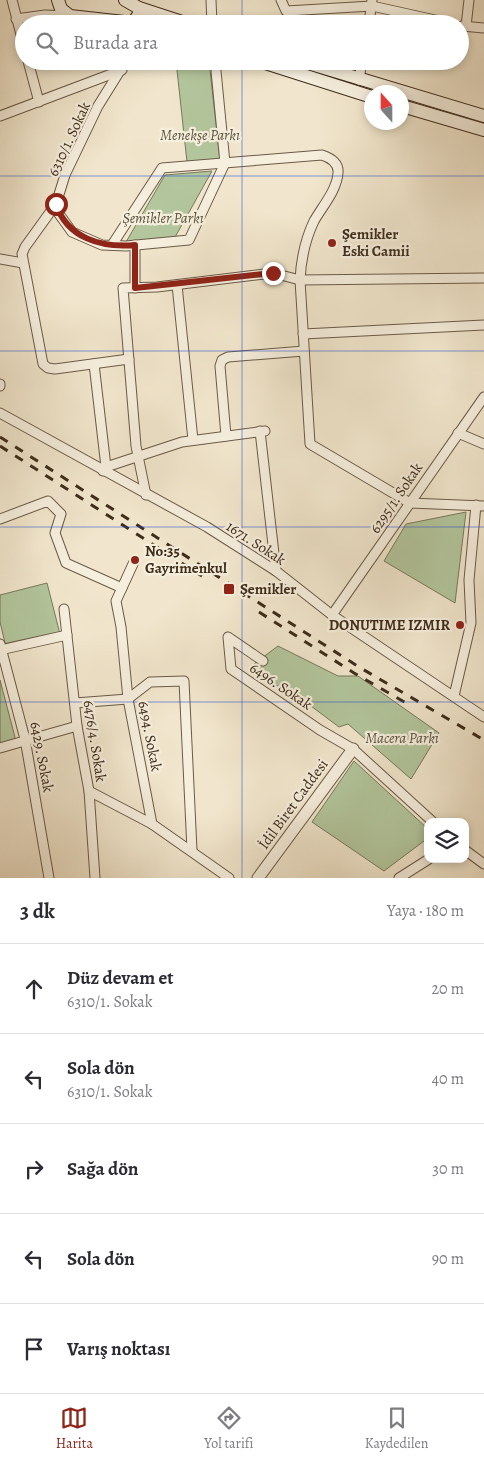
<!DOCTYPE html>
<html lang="tr">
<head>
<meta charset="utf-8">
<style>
  :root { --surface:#fff; --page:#f2f2f3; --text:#2b2b33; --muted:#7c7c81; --line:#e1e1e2; --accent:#8f2418 }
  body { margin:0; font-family:Alegreya,serif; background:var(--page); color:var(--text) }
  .controls { position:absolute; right:15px; bottom:15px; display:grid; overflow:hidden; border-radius:10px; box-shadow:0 2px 8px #0003 }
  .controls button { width:45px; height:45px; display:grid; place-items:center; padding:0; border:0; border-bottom:1px solid var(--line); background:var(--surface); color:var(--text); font:25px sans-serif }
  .compass { position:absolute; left:364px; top:85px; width:45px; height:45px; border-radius:50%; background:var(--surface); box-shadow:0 2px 8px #0003; rotate:339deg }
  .stop { position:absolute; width:15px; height:15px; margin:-11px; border:4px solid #8f2418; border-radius:50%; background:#fff }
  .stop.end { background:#8f2418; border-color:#fff; box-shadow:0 1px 5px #0008 }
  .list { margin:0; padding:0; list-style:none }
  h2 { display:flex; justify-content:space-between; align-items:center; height:65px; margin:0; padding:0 20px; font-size:21px }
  h2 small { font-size:16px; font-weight:400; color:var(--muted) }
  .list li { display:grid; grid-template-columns:32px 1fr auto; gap:15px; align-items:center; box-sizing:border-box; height:90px; padding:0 20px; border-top:1px solid var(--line) }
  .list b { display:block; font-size:19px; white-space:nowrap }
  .list p { margin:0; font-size:16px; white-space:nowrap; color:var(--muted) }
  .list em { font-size:16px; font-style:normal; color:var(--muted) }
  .icon { flex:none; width:28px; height:28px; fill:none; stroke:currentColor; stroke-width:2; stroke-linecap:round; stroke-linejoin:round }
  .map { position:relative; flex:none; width:484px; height:878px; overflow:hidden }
  .search { position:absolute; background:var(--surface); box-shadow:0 2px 8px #0003; left:15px; right:15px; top:15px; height:55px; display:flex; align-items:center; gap:12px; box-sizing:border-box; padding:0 18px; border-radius:28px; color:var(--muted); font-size:19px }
  .sheet { height:515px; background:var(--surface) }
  nav { display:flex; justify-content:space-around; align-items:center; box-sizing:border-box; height:70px; border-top:1px solid var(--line); background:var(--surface); font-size:14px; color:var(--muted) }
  nav a { display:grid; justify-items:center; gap:2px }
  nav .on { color:var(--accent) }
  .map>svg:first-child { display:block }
</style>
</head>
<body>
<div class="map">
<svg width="484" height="878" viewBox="0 0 484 878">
  <rect width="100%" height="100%" fill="#f1e6cd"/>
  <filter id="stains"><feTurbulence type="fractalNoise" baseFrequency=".004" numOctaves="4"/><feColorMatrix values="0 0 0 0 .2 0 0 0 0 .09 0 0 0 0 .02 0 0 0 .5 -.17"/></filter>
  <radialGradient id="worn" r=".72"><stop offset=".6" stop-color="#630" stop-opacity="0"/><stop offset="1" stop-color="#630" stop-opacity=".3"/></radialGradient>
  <g fill="#b3c69d" stroke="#78795c">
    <path d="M176 61H209L220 160 187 162Z"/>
    <path d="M212 171 174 239 126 242 165 175Z"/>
    <path d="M466 512 455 603 384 561 406 524Z"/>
    <path d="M47 583 60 634 6 647 0 622V595Z"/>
    <path d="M278 646 338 676H358L439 733 411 779 348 724 339 727 303 700 267 680 264 671 254 664Z"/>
    <path d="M0 680 16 741 1 744 0 741Z"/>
    <path d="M354 761 428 829V838L384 871 312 822Z"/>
  </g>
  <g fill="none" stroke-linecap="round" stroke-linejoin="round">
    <g stroke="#6a5a47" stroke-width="11">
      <g id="minor">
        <path d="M12 0 24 46"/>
        <path d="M211 0 212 24"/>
        <path d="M281 0 286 11 372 6 453 24"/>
        <path d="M16 19 45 15 70 16"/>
        <path d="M369 24 372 0"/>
        <path d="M462 26 484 28"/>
        <path d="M466 26 469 0"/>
        <path d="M28 61 39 102"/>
        <path d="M126 61 98 106 65 175 56 204 59 214 72 232 102 245 126 246 189 240 225 163 216 71"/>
        <path d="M359 80 362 61"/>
        <path d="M0 116 122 70"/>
        <path d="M56 204 25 247 22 254 43 364 48 368 55 369 129 359"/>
        <path d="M112 245 162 168 322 155C331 158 339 163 338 173 337 190 322 207 314 221 305 240 301 260 300 280L310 444 410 503 484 506"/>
        <path d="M135 245V288"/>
        <path d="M0 259 23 263"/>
        <path d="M177 285 193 440"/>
        <path d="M303 334 484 325"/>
        <path d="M94 364 106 467"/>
        <path d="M0 384V386"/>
        <path d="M0 413 207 527 276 571 332 615 484 717"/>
        <path d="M260 431 276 571"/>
        <path d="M458 433 484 444"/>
        <path d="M226 436 220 366 222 360 228 357 304 351"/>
        <path d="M103 471 106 467 182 442 265 431"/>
        <path d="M146 495 136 446 123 288 157 287 273 273 300 280 484 278"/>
        <path d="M0 519 48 501 61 514 55 533 66 563 122 588"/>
        <path d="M133 564 116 601 121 627 128 699 152 824 229 878"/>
        <path d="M64 609 77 726 89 791 95 878"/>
        <path d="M332 615 484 397"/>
        <path d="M0 644 25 739 49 878"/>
        <path d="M0 650 67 635"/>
        <path d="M263 661 228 637 231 669 320 730 353 749 433 822"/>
        <path d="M454 696 471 623 469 580 476 505"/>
        <path d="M75 703 128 699 150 682 184 681 192 850"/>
        <path d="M0 748 77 726"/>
        <path d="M89 791 152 824"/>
        <path d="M465 850 484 864"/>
        <path d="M399 878 429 859"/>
      </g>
    </g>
    <g stroke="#6a5a47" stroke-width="13">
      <path id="tertiary" d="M258 878 353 749"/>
    </g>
    <g stroke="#3d2c1a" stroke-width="14">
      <g id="secondary">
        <path d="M58 0 61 9 70 16 133 23 139 14V8"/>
        <path d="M125 0 139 8 188 24"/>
        <path d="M259 61 372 97"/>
        <path d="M301 61 484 116"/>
        <path d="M402 106 484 130"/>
      </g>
    </g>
    <use href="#minor" stroke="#f6efde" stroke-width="9"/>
    <use href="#tertiary" stroke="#f6efde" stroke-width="11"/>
    <use href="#secondary" stroke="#f6efde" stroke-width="12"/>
    <g stroke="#3d2c1a" stroke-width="3" stroke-dasharray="9 9" stroke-linecap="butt">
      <path d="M0 437 359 667 484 740"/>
      <path d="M0 446 202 576"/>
      <path d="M259 612 354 673 406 703"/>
    </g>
  </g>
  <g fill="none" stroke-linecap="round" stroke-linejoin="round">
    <path stroke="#8f2418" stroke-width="6" d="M56 204C67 238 101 248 135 245V288L273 273"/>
  </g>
  <path fill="none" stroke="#1d4ed8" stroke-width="1" stroke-opacity="0.55" d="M242 0V24M242 61V878M0 176H484M0 351H484M0 527H484M0 702H484"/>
  <g fill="#8f2418" stroke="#f6efde" stroke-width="2">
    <circle cx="332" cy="243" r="5"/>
    <circle cx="135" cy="560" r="5"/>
    <rect x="223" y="583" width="12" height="12" rx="2.5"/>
    <circle cx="460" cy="625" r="5"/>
  </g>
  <g text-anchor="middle" stroke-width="4.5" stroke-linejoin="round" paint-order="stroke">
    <g font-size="15" font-style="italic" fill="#5a523b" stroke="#f6efde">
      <text x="200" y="140">Menekşe Parkı</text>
      <text x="163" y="223">Şemikler Parkı</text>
      <text x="402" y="743">Macera Parkı</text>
    </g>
    <g font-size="15" fill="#3d2c1a" stroke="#f6efde">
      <text transform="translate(69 139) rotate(-65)" y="5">6310/1. Sokak</text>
      <text transform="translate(396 498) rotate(-56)" y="5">6295/1. Sokak</text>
      <text transform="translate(256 543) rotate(33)" y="5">1671. Sokak</text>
      <text transform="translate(281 686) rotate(34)" y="5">6496. Sokak</text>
      <text transform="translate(150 736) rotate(79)" y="5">6494. Sokak</text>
      <text transform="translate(95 741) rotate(81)" y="5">6476/4. Sokak</text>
      <text transform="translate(42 757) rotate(79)" y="5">6429. Sokak</text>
      <text transform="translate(293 804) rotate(-54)" y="5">İdil Biret Caddesi</text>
    </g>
    <g font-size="15" font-weight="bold" fill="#3d2c1a" stroke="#f6efde" text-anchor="start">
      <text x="342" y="239">Şemikler<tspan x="342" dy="17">Eski Camii</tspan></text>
      <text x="145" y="556">No:35<tspan x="145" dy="17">Gayrimenkul</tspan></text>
      <text x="240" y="594">Şemikler</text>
      <text x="450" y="630" text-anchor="end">DONUTIME IZMIR</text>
    </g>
  </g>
  <rect width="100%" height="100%" filter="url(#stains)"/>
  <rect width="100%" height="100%" fill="url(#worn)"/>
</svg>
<div class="controls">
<button><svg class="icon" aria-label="layers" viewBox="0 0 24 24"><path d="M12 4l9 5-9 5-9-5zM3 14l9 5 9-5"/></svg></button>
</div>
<svg class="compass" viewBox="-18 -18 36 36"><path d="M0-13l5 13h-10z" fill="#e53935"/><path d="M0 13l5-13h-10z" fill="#7c7c81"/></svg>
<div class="stop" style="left:56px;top:204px"></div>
<div class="stop end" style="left:273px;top:273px"></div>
<div class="search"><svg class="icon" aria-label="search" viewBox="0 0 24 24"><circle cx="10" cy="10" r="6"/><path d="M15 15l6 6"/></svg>Burada ara</div>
</div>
<section class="sheet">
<h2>3 dk<small>Yaya · 180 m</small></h2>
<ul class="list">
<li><svg class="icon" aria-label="ahead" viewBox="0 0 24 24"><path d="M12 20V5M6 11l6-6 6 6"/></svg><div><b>Düz devam et</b><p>6310/1. Sokak</p></div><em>20 m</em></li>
<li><svg class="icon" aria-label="left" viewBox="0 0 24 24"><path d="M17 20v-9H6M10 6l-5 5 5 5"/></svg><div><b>Sola dön</b><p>6310/1. Sokak</p></div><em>40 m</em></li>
<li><svg class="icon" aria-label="right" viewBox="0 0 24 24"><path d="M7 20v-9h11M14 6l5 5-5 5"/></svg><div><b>Sağa dön</b></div><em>30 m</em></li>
<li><svg class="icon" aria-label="left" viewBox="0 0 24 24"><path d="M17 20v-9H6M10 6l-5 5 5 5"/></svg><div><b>Sola dön</b></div><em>90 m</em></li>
<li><svg class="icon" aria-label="arrive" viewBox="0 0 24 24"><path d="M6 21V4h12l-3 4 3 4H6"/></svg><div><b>Varış noktası</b></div></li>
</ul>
</section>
<nav>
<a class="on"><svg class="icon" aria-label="map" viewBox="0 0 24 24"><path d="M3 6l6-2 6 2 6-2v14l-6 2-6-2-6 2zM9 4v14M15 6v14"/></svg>Harita</a>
<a><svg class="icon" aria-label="directions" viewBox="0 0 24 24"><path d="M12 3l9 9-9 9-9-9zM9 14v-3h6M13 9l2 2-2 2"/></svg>Yol tarifi</a>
<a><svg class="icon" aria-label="saved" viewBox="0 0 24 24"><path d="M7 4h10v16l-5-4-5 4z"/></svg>Kaydedilen</a>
</nav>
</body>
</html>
